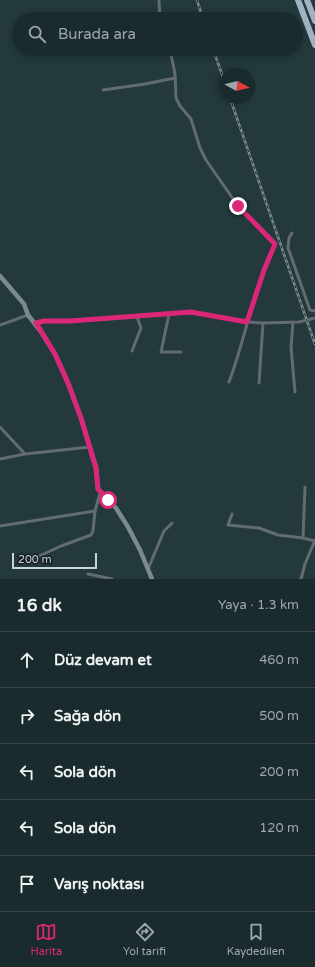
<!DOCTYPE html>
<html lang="tr">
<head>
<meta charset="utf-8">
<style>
  :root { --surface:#1a2b2d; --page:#273739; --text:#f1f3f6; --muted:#9fa7aa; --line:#384749; --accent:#db2777 }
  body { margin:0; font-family:"Varela Round",sans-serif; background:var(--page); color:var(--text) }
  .compass { position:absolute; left:219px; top:68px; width:36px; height:36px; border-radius:50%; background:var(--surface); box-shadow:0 2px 6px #0003; rotate:98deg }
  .scale { position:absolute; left:12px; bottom:10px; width:85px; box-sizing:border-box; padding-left:4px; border:2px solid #c8d4d6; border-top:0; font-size:11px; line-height:14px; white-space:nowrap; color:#c8d4d6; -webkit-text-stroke:3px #151e20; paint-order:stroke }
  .stop { position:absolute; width:12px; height:12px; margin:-9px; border:3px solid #db2777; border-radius:50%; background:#fff }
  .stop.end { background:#db2777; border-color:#fff; box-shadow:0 1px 4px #0008 }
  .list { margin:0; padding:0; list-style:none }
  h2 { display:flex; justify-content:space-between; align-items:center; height:52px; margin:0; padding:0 16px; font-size:17px }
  h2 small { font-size:13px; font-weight:400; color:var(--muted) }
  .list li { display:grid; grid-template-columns:26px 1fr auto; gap:12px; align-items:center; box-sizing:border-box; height:56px; padding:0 16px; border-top:1px solid var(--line) }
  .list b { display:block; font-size:15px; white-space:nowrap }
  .list em { font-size:13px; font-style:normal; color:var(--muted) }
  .icon { flex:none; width:22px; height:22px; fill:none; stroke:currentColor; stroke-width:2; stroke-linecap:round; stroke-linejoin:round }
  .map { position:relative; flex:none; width:315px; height:579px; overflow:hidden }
  .search { position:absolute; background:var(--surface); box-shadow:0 2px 6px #0003; left:12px; right:12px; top:12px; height:44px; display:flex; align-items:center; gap:10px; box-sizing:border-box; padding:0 14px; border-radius:22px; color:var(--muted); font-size:15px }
  .sheet { height:332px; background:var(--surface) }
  nav { display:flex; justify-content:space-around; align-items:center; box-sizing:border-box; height:56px; border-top:1px solid var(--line); background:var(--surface); font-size:11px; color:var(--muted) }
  nav a { display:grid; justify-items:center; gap:2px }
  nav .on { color:var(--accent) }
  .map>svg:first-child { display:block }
</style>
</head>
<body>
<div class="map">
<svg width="315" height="579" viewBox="0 0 315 579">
  <rect width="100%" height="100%" fill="#23393c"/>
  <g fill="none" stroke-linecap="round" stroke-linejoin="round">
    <g stroke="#626b6f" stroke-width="3">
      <path d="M159 0 160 19"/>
      <path d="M170 49 175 74 176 98 180 106 191 119 200 148 206 160 238 206 275 244C270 260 261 276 256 293 247 322 240 353 229 382"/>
      <path d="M103 90 145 84 175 78"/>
      <path d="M292 233 289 238 288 248 310 310 315 311"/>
      <path d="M169 314 161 352H181"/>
      <path d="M293 322 291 347 295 392"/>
      <path d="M36 323 44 321H70L191 312 247 322 263 323 299 322 315 318"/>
      <path d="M0 325 28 315"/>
      <path d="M132 351 141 328 137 317"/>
      <path d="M259 383 263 323"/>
      <path d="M0 427 25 454"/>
      <path d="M0 459 25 454 90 447"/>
      <path d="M232 514 228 525 259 528 278 535 303 538 315 541"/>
      <path d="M0 526 95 511"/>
      <path d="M303 538 305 487"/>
      <path d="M24 563 61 546 91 535 93 531 95 511 100 493"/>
      <path d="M148 569 164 531 172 523"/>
      <path d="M88 574 112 579"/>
      <path d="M301 579 305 564 315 540"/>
    </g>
    <path stroke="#7b8990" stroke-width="4.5" d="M0 276 24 304 28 315 42 333 55 354 68 383 81 418 96 468 98 489 116 508 128 527 140 550 152 579"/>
    <g stroke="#9fb4c0" stroke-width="6">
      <path d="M298 0 315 45"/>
      <path d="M307 0 315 21"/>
    </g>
    <g stroke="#7a8a8d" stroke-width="2.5">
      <g id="rail">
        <path d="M197 0 203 19"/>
        <path d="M213 49 225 83"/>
        <path d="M230 98 315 344"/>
      </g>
    </g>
    <use href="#rail" stroke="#151e20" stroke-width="1" stroke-dasharray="3" stroke-linecap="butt"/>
  </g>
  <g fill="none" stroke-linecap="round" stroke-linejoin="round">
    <path stroke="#db2777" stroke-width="5" d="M108 500 98 489 96 468 81 418 68 383 55 354 36 323 44 321H70L191 312 247 322 264 270 275 244 238 206"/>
  </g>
</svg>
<svg class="compass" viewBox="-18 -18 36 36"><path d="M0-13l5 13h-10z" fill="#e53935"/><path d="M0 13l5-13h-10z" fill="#9fa7aa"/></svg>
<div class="scale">200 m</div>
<div class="stop" style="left:108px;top:500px"></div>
<div class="stop end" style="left:238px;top:206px"></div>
<div class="search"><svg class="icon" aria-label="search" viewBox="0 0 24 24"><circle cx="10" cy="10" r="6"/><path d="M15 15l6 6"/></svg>Burada ara</div>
</div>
<section class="sheet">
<h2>16 dk<small>Yaya · 1.3 km</small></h2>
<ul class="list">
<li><svg class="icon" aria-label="ahead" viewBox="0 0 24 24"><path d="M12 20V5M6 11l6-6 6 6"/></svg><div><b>Düz devam et</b></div><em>460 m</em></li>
<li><svg class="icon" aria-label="right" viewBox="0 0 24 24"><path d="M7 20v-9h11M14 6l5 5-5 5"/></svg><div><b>Sağa dön</b></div><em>500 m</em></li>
<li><svg class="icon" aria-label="left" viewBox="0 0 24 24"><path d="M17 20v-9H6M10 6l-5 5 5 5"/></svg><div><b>Sola dön</b></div><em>200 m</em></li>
<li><svg class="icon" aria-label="left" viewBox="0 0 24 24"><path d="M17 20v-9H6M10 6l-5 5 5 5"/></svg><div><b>Sola dön</b></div><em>120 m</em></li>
<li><svg class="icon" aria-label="arrive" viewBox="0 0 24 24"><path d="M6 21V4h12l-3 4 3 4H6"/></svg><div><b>Varış noktası</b></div></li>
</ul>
</section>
<nav>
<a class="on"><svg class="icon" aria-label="map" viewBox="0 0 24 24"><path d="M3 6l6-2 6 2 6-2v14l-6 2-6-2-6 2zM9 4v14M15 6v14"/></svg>Harita</a>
<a><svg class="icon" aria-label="directions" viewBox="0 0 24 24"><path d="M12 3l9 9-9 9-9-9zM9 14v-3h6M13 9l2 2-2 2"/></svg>Yol tarifi</a>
<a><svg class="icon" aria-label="saved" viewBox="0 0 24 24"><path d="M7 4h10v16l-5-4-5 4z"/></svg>Kaydedilen</a>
</nav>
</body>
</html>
